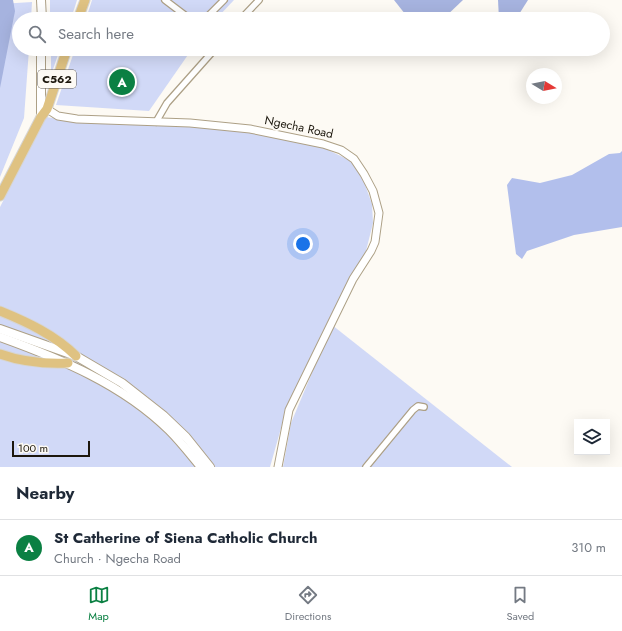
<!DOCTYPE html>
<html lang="en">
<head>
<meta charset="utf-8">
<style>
  :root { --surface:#fff; --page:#f6f6f7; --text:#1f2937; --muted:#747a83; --line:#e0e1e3; --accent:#0b8043 }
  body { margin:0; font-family:Jost,sans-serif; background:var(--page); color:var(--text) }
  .controls { position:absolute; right:12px; bottom:12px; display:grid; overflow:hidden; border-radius:0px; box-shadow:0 4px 16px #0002 }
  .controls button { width:36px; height:36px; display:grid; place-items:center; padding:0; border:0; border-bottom:1px solid var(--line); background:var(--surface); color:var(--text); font:20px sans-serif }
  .compass { position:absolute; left:526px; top:68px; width:36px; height:36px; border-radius:50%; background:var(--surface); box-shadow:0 4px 16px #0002; rotate:100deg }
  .scale { position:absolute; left:12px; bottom:10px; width:78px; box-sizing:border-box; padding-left:4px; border:2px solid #1c170d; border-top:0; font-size:11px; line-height:14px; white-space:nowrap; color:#1c170d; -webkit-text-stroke:3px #fdfaf4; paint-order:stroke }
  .you { position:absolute; left:303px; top:244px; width:14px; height:14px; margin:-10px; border:3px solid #fff; border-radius:50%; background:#1a73e8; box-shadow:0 0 0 6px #1a73e833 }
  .badge { display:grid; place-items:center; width:26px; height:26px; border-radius:50%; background:var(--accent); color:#fff; font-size:13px; font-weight:700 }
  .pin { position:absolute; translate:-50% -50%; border:2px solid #fff; box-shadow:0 1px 4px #0006 }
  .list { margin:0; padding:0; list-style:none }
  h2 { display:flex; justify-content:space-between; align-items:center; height:52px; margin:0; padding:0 16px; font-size:17px }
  h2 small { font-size:13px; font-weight:400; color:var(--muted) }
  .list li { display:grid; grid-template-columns:26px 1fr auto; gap:12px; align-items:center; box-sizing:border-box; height:56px; padding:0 16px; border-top:1px solid var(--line) }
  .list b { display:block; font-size:15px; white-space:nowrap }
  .list p { margin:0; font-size:13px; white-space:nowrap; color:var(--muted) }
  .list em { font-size:13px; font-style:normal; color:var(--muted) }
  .icon { flex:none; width:22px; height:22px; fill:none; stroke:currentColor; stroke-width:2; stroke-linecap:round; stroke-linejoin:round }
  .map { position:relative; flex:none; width:622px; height:467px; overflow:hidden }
  .search { position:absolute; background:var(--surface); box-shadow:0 4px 16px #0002; left:12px; right:12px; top:12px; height:44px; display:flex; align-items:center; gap:10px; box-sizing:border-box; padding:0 14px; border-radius:22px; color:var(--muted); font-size:15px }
  .sheet { height:108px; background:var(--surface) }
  nav { display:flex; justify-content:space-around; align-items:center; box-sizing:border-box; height:56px; border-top:1px solid var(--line); background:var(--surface); font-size:11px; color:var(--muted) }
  nav a { display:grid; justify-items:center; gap:2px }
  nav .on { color:var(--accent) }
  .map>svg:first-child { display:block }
</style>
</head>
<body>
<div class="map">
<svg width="622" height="467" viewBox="0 0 622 467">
  <rect width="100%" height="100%" fill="#fdfaf4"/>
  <g fill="#d1d9f7">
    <path d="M50 0H77L71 19H50Z"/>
    <path d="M92 0H234L216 19H86Z"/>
    <path d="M32 2 31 19H19V49H29L24 118 0 177V4Z"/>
    <path d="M51 49H60L51 75Z"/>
    <path d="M75 49H192L149 111 56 105Z"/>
    <path d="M46 117 87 123H135L238 127 324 148 351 161 363 179 372 204 373 223 366 251 287 407 270 467H0V207Z"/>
    <path d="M332 325 512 467H283L291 423Z"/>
  </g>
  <g fill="#a6b3df">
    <path d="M0 0H13L15 11 0 88Z"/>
    <path d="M394 0H463L443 19H409Z"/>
    <path d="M498 0H528L516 19H499Z"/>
  </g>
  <path fill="#b2bfec" d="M622 151V227L574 235 527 251 522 259 516 254 507 185 512 178 540 183 572 175 609 154 620 153Z"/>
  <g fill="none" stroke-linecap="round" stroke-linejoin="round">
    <g stroke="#ada086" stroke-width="8">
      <g id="minor">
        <path d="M165 0 190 19"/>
        <path d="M205 19 224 0"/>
        <path d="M241 19 259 0"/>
        <path d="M156 122 167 103 215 49"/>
        <path d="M366 467 413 410 418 406 424 407"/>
      </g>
    </g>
    <g stroke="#ada086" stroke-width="9">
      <path id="tertiary" d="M47 109 58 116 77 119 190 123 250 129 323 144 341 150 354 159 364 174 373 191 379 213 375 242 371 251 353 279 289 410 278 467"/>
    </g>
    <g stroke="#ada086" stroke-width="10">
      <g id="secondary">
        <path d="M41 0 42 19"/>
        <path d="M41 117V49"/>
        <path d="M0 329 76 356 122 383 164 416 186 437 210 467"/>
        <path d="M0 337C61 359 122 384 169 430 181 442 191 455 201 467"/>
      </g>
    </g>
    <g stroke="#d6d5d3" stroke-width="11">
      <g id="primary">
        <path d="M78 19 85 0"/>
        <path d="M0 196 41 117 47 109 67 49"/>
        <path d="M0 311C27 322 55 335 76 356"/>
        <path d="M0 354C22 362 44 364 68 363"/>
      </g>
    </g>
    <use href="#minor" stroke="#fff" stroke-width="5.5"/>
    <use href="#tertiary" stroke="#fff" stroke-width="7"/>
    <use href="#secondary" stroke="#fff" stroke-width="8"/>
    <use href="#primary" stroke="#dfc282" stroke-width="9"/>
  </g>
  <g text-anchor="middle" stroke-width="4" stroke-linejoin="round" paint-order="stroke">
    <rect fill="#fdfaf4" stroke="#605b52" stroke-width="1" x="38" y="70" width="38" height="18" rx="3"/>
    <g font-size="11" font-weight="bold" fill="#1c170d">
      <text x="57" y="83">C562</text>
    </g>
    <g font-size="12" fill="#1c170d" stroke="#fdfaf4">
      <text transform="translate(299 127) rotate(12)" y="4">Ngecha Road</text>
    </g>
  </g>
</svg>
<div class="controls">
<button><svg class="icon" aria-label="layers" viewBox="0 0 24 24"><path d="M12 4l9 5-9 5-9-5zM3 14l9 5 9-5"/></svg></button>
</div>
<svg class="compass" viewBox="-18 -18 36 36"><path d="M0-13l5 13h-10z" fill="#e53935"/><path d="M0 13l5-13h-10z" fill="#747a83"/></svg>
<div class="scale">100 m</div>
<div class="you"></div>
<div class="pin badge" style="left:122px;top:82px">A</div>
<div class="search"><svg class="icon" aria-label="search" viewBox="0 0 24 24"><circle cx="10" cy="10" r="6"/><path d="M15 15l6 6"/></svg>Search here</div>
</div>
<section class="sheet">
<h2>Nearby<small></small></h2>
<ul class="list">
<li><span class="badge">A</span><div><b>St Catherine of Siena Catholic Church</b><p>Church · Ngecha Road</p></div><em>310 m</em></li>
</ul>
</section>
<nav>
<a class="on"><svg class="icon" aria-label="map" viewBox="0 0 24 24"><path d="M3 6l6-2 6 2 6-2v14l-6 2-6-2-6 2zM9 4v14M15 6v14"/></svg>Map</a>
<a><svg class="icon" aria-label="directions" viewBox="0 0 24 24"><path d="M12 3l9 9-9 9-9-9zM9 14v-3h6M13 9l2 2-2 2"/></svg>Directions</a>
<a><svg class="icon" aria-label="saved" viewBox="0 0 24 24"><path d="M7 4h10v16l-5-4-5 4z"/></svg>Saved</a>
</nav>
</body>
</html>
